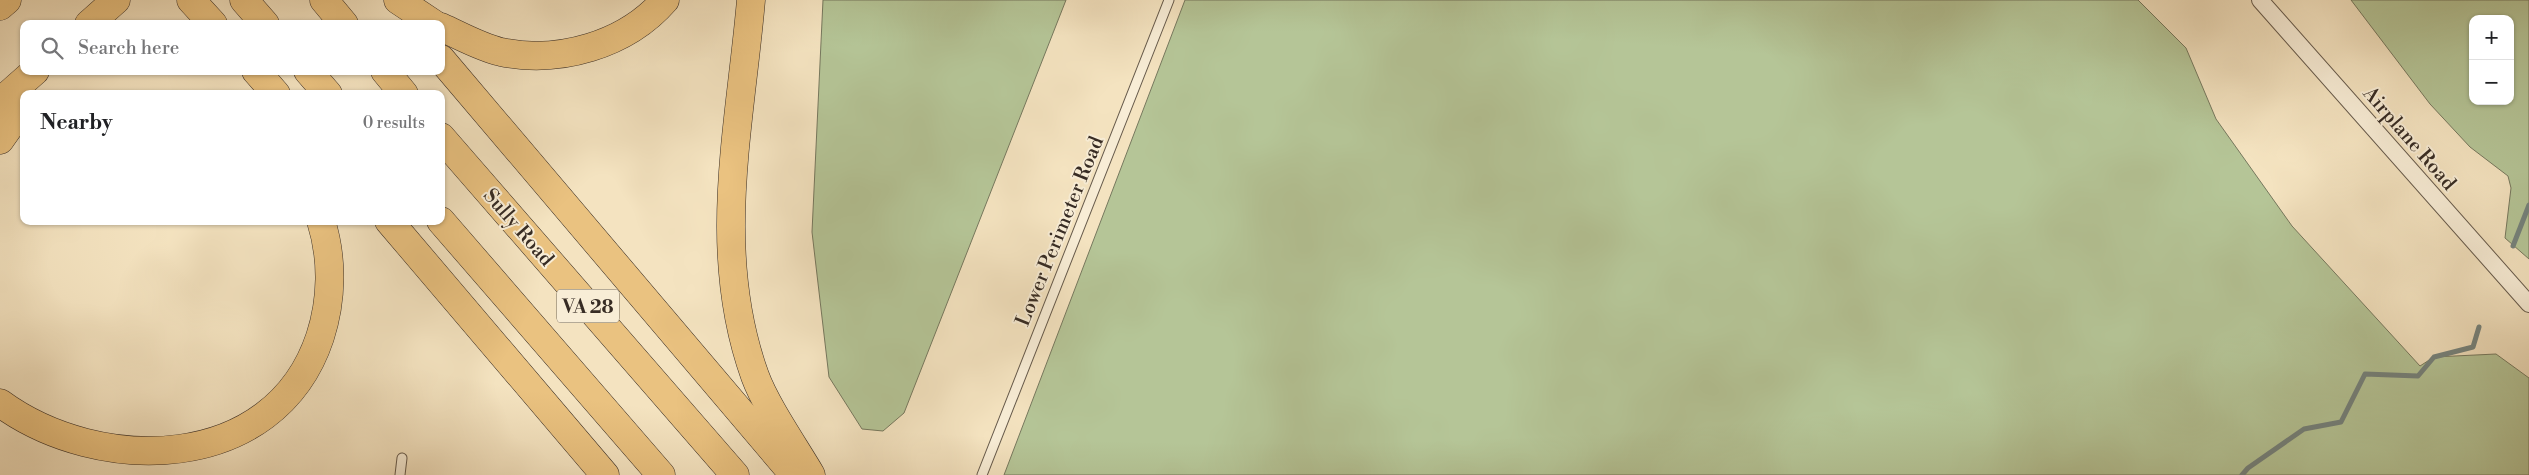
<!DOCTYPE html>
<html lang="en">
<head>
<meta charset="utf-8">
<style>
  :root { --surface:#fff; --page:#f6f6f6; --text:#202124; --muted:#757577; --line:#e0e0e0 }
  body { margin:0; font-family:"Libre Bodoni",serif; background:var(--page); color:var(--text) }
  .controls { position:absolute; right:15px; top:15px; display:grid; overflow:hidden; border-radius:10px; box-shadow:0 1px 4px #0004 }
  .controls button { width:45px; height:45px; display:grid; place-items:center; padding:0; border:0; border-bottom:1px solid var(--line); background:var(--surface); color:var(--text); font:25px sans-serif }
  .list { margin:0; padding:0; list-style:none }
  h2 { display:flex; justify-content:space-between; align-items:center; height:65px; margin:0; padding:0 20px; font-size:21px }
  h2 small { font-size:16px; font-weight:400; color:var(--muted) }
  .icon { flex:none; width:28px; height:28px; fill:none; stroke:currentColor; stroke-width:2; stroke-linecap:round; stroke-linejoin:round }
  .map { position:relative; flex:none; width:2529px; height:475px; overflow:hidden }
  .search { position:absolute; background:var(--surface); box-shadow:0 1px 4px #0004; left:20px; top:20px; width:425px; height:55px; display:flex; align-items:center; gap:12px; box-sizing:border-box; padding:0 18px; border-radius:10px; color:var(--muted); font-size:19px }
  .panel { position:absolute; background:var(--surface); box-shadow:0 1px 4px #0004; left:20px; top:90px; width:425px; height:135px; border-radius:10px }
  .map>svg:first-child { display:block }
</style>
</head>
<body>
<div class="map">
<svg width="2529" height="475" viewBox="0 0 2529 475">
  <rect width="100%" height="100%" fill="#f4e3c0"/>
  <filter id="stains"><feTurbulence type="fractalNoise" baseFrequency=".004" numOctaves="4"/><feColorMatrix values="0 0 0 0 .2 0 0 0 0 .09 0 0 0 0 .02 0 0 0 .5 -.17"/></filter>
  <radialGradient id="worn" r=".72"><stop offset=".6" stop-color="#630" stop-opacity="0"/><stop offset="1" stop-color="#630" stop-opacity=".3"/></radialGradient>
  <g fill="#b5c597" stroke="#76785e" fill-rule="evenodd">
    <path d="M823 0H1066L904 413 883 431 862 429 829 377 812 232Z"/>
    <path d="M1185 0H2138L2186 48 2216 119 2292 226 2420 366 2434 357 2496 354 2529 378V475H1004Z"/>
    <path d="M2351 0H2529V259L2505 238 2511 188 2508 176 2470 147 2430 104ZM2473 19H2510V101H2473Z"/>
  </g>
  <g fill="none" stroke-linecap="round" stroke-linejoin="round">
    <g stroke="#75837e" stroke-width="5">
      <path d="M2513 246 2529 205"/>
      <path d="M2242 475 2248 468 2304 429 2341 422 2365 374 2418 376 2434 357 2473 347 2479 327"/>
    </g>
    <g stroke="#665a4b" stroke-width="11">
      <g id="lane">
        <path d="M400 475 402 458"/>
        <path d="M982 475 1169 0"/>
      </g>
    </g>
    <g stroke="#665a4b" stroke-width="18">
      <path id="street" d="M2260 0 2529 304"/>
    </g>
    <g stroke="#372c24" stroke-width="29">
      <g id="highway">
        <path d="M191 0 213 24"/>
        <path d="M244 0 265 24"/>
        <path d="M324 0 344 24"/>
        <path d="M398 0 434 24"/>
        <path d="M751 0C740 127 710 251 755 376 766 406 794 446 811 475"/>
        <path d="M0 6 7 0"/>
        <path d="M89 24 116 0"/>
        <path d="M441 27C461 36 480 47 501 52 559 64 626 45 665 0"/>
        <path d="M441 59 794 475"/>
        <path d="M256 71 276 94"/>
        <path d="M308 71 328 94"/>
        <path d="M385 71 404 94"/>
        <path d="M0 102 35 71"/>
        <path d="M441 137 735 475"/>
        <path d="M0 140 24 106"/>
        <path d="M389 221 605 475"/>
        <path d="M441 221 661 475"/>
        <path d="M0 403C98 475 274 475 320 337 332 300 333 259 321 221"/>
      </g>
    </g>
    <use href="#lane" stroke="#f8edd6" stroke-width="9"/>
    <use href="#street" stroke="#f8edd6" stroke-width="16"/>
    <use href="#highway" stroke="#eac280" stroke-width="28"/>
  </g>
  <g text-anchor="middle" stroke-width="4" stroke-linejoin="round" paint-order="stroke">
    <rect fill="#f8edd6" stroke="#716659" stroke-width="1" x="557" y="289.5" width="62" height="33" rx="4"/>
    <g font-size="19" font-weight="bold" fill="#372c24">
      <text x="588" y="313">VA 28</text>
    </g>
    <g font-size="20" fill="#372c24" stroke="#f8edd6">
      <text transform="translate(2410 138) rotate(49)" y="7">Airplane Road</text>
      <text transform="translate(519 227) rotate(49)" y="7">Sully Road</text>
      <text transform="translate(1059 231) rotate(-68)" y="7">Lower Perimeter Road</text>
    </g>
  </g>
  <rect width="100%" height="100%" filter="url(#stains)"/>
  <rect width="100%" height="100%" fill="url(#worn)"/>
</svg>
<div class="controls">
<button>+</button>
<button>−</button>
</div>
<div class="search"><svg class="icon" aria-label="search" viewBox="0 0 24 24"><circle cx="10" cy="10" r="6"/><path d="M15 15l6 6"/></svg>Search here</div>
<section class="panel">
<h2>Nearby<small>0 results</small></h2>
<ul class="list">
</ul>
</section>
</div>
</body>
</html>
